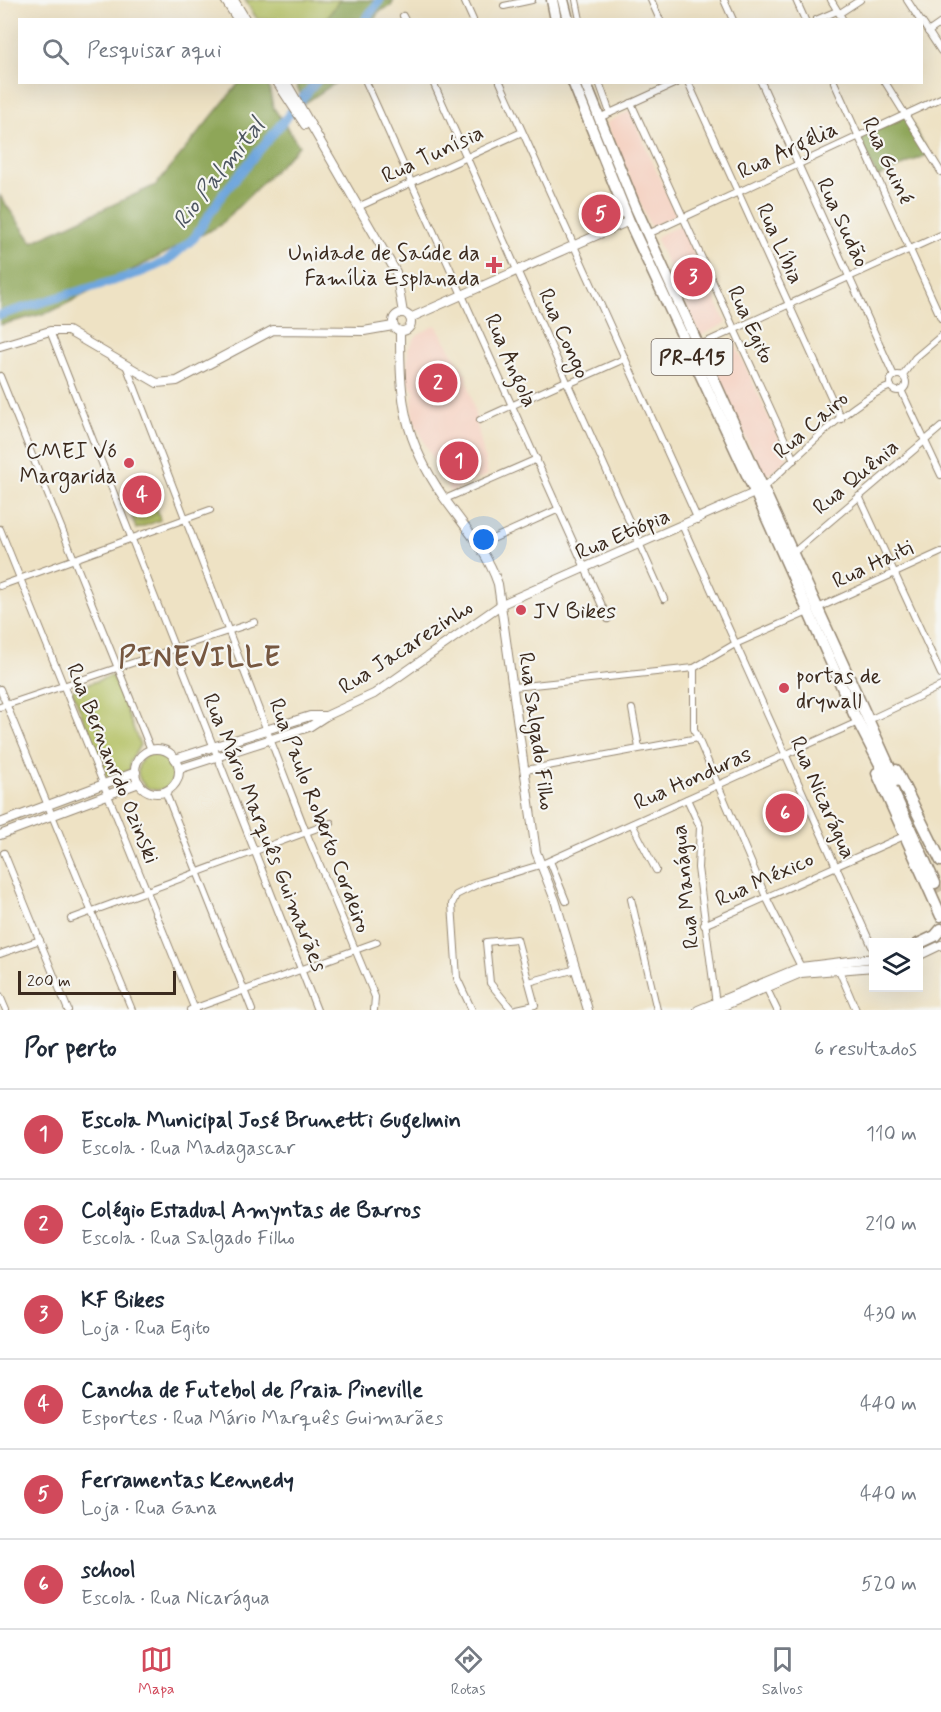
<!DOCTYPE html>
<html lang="pt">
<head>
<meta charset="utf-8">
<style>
  :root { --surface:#fff; --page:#f6f6f7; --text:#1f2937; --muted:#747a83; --line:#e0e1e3; --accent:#d1495b }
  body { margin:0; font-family:Mynerve,sans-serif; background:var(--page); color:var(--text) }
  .controls { position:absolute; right:18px; bottom:18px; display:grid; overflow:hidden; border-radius:0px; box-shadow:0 6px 24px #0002 }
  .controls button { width:54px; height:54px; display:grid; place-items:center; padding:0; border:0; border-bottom:2px solid var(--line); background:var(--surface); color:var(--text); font:30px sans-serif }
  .scale { position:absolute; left:18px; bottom:15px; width:158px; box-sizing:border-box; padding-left:6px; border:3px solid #3b2a1e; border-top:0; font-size:16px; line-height:21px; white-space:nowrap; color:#3b2a1e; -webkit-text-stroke:4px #f6f6f2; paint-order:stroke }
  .you { position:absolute; left:484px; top:540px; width:21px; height:21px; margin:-15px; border:4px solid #fff; border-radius:50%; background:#1a73e8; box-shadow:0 0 0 9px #1a73e833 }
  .badge { display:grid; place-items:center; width:39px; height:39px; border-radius:50%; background:var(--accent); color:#fff; font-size:20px; font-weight:700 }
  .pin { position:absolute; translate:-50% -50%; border:3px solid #fff; box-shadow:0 2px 6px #0006 }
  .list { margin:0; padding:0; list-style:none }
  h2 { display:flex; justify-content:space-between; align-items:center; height:78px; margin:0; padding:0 24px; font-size:26px }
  h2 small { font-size:20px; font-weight:400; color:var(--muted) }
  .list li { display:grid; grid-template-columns:39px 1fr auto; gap:18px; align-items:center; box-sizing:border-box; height:90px; padding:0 24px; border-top:2px solid var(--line) }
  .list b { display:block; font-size:22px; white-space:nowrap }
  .list p { margin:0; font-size:20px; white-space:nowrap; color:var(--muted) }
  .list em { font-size:20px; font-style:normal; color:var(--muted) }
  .icon { flex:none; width:33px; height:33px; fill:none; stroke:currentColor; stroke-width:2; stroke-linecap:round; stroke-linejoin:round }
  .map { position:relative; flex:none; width:941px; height:1010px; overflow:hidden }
  .search { position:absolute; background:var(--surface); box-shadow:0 6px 24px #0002; left:18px; right:18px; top:18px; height:66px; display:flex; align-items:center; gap:15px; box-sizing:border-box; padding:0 21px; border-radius:0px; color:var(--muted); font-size:22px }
  .sheet { height:618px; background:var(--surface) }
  nav { display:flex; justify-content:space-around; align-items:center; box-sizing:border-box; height:84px; border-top:2px solid var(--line); background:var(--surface); font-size:16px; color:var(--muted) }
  nav a { display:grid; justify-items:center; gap:3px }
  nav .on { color:var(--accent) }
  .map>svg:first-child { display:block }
</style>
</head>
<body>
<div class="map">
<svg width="941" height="1010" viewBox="0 0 941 1010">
  <rect width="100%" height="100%" fill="#f6f6f2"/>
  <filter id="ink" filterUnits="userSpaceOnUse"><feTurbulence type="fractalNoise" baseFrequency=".0167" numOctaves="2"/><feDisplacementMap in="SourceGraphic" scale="12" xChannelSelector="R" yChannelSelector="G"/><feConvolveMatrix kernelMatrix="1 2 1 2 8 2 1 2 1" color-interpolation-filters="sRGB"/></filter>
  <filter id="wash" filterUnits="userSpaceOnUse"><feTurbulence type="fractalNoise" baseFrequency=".008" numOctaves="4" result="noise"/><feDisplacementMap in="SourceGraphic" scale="24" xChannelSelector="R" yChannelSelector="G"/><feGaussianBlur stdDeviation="1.35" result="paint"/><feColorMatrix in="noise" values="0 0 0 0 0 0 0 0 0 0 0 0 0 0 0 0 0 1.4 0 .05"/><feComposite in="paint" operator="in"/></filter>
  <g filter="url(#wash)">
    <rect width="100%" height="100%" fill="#eee2c4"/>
    <g fill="#f5d2c2">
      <path d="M630 111 676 215 653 226H650L606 123Z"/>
      <path d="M681 225 726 323 700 336 655 237Z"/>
      <path d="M436 325 467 377 488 475 450 492 412 418 413 395 415 393 406 380 408 349 417 335Z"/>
      <path d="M733 339 788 459 766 476H763L707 352Z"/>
    </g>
    <g fill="#b3c062" stroke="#777540" stroke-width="1.5">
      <path d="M245 0H340L326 20 257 19Z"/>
      <path d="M155 482 160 496 129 508 124 494Z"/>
      <path d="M156 507 160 520 136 529 132 516Z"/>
      <path d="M110 676 113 677 140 745 130 762V770L110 777 106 776 72 690Z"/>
      <circle cx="157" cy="771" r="19"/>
    </g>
    <g fill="#8ea658" stroke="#64683b" stroke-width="1.5">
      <path d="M340 0H394L391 6 378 12 375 19H326Z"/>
      <path d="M239 83H268L273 107 299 146 219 226 50 312 0 325V196L32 242 156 185Z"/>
      <path d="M297 83V82L335 83 305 103 297 87Z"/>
      <path d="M907 116 929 154 877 177 858 136Z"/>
    </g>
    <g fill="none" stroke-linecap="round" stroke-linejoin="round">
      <g stroke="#6ea6dd" stroke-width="9">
        <path d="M365 20 380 0"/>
        <path d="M0 315 139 273 167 261 194 238 222 195 316 82"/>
      </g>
    </g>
  </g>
  <g filter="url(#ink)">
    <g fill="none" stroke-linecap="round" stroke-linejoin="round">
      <path stroke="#cabda3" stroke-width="10" stroke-dasharray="10 5" stroke-linecap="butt" d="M935 883 941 895"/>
      <g stroke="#948671" stroke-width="8">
        <g id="street">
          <path d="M464 0 473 20"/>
          <path d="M576 0 580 20"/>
          <path d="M651 0 660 20"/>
          <path d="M724 0 733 20"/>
          <path d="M796 0 805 20"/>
          <path d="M831 0 843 20"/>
          <path d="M907 0 920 20"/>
          <path d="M504 6 532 0"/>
          <path d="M840 13 860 0"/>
          <path d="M403 16 405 20"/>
          <path d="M816 20 837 11"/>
          <path d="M922 22 941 51"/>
          <path d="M928 32 941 23"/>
          <path d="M366 82 608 619"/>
          <path d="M433 82 664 599"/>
          <path d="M500 82 698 520"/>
          <path d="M599 82 610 113"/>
          <path d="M688 82 841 419"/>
          <path d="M761 82 894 376"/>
          <path d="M834 82 941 318"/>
          <path d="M885 82 941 172"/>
          <path d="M631 103 794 460"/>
          <path d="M599 118 678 82"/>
          <path d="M358 207 522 132"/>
          <path d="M648 234 941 98"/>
          <path d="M50 331 317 1010"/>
          <path d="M698 346 941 235"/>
          <path d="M126 365 306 832 375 997 374 1010"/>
          <circle cx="898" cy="383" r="8"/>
          <path d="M0 376 151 750"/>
          <path d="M902 376 915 358 941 336"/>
          <path d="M568 384 624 359"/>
          <path d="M901 390 941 475"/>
          <path d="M480 420 566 381"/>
          <path d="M763 488C798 457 849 402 891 386"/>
          <path d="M859 496 941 674"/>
          <path d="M445 499 537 459"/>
          <path d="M683 527 874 951"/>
          <path d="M0 529 195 1010"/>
          <path d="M479 545 559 509"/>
          <path d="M793 553 941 427"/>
          <path d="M0 586 210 510"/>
          <path d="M818 608 941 552"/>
          <path d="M694 668V729L766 897 801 967"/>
          <path d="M514 687 694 668 735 644 808 612"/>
          <path d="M0 689 132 1010"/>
          <path d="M0 707 255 622"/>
          <path d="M632 709 639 748"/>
          <path d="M869 720 941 686"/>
          <path d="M526 770 698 738"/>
          <path d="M165 791 252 1010"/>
          <path d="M687 799 700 827 698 868 716 1004"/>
          <path d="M632 824 656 870"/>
          <path d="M4 853 68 1010"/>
          <path d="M550 861 566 901"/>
          <path d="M631 899 657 1010"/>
          <path d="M71 919 331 823"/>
          <path d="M704 925 904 836"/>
          <path d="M517 939 535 1005 512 1010 490 983 486 942Z"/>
          <path d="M0 954 40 940"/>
          <path d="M839 970 856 1010"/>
          <path d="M529 982 576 969"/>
          <path d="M766 987 777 1010"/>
          <path d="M0 996 6 1010"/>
          <path d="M190 1010 377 942"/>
          <path d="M472 1010 457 978 452 904 456 895 480 883 540 865 858 722"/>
        </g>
      </g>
      <g stroke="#948671" stroke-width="10">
        <g id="secondary">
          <path d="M225 0 238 20"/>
          <path d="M234 0 246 20"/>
          <path d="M277 82 305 125"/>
          <path d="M286 82 396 272 403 313"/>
          <circle cx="402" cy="322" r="9"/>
          <path d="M410 318 629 221"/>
          <path d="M400 332C400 402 403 438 444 498 464 526 487 551 498 584L536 852 555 900 588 1010"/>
          <path d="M0 346 50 331H68L157 383 177 381 273 330 364 331 393 326"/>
          <circle cx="157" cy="771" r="22"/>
          <path d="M175 759 310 716H326"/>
          <path d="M179 769 309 727 326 716 374 694 502 604 759 491"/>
          <path d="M0 823 136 772"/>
          <path d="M0 835 139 783"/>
          <path d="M918 956 941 945"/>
          <path d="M698 1010 801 967 874 958"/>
          <path d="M714 1010 801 973 874 967"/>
        </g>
      </g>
      <g stroke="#948671" stroke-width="13">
        <g id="highway">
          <path d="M552 0 556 20"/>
          <path d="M563 0 568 20"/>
          <path d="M573 82 629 221 756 494 854 714 888 780 935 883"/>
          <path d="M585 82 635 206 896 781"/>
          <path d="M896 770 941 861"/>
          <path d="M877 773 941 916"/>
          <path d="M918 944 935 936 941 929"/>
        </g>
      </g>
      <use href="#street" stroke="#fff" stroke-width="6"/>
      <use href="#secondary" stroke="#fff" stroke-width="8"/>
      <use href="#highway" stroke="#fff" stroke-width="10"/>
    </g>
  </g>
  <g fill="#d1495b" stroke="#f6f6f2" stroke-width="2">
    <path d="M491 256h6v6h6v6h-6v6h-6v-6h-6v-6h6z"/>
    <circle cx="129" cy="463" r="6"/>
    <circle cx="521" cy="610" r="6"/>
    <circle cx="784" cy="688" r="6"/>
  </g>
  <g text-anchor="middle" stroke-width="4.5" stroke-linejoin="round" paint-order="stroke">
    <rect fill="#f6f6f2" stroke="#73675e" stroke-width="1.5" x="651.5" y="339" width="81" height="36" rx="4.5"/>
    <g font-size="21" font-weight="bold" fill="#3b2a1e">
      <text x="692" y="364">PR-415</text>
    </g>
    <g font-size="22" fill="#3b2a1e" stroke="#f6f6f2">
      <text transform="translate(787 149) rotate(-25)" y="8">Rua Argélia</text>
      <text transform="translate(432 153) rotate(-25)" y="8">Rua Tunísia</text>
      <text transform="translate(889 160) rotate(65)" y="8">Rua Guiné</text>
      <text transform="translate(844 222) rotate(65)" y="8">Rua Sudão</text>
      <text transform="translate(781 243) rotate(66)" y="8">Rua Líbia</text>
      <text transform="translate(752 324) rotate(65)" y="8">Rua Egito</text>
      <text transform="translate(565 333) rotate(66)" y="8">Rua Congo</text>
      <text transform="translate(512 360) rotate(66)" y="8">Rua Angola</text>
      <text transform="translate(810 424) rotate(-41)" y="8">Rua Cairo</text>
      <text transform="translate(855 476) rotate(-40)" y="8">Rua Quênia</text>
      <text transform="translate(622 533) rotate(-23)" y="8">Rua Etiópia</text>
      <text transform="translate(872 563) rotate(-25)" y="8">Rua Haiti</text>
      <text transform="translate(405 646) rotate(-33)" y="8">Rua Jacarezinho</text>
      <text transform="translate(538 731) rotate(82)" y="8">Rua Salgado Filho</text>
      <text transform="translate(114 763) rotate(68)" y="8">Rua Bernanrdo Ozinski</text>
      <text transform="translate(692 777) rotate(-24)" y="8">Rua Honduras</text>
      <text transform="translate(824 797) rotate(66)" y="8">Rua Nicarágua</text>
      <text transform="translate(321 815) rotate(69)" y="8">Rua Paulo Roberto Cordeiro</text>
      <text transform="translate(266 832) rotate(68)" y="8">Rua Mário Marquês Guimarães</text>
      <text transform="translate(764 878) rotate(-24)" y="8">Rua México</text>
      <text transform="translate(684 887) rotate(-96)" y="8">Rua Manágua</text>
    </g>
    <g font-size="22" fill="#3b2a1e" stroke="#f6f6f2" text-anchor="end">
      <text x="480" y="260">Unidade de Saúde da<tspan x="480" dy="25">Família Esplanada</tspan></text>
      <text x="117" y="458">CMEI Vó<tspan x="117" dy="25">Margarida</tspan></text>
      <text x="533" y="618" text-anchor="start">JV Bikes</text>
      <text x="796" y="683" text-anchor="start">portas de<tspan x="796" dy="25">drywall</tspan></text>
    </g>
    <g font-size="24" font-style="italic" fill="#4d5561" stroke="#f6f6f2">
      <text transform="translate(218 173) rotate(-52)" y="8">Rio Palmital</text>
    </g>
    <g font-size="28" font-weight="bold" letter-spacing="1.5" fill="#765740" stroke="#f6f6f2">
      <text x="200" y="666">PINEVILLE</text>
    </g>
  </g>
</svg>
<div class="controls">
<button><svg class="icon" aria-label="layers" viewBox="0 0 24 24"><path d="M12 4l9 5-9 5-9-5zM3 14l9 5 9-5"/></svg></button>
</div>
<div class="scale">200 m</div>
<div class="you"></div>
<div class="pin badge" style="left:459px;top:461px">1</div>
<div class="pin badge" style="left:438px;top:383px">2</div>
<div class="pin badge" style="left:693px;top:277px">3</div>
<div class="pin badge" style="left:142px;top:495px">4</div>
<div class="pin badge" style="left:601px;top:214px">5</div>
<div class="pin badge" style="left:785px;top:813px">6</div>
<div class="search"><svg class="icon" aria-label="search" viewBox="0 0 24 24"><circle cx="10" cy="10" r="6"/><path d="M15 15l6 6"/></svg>Pesquisar aqui</div>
</div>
<section class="sheet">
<h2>Por perto<small>6 resultados</small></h2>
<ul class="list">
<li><span class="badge">1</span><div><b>Escola Municipal José Brunetti Gugelmin</b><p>Escola · Rua Madagascar</p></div><em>110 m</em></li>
<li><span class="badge">2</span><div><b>Colégio Estadual Amyntas de Barros</b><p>Escola · Rua Salgado Filho</p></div><em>210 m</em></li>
<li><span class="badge">3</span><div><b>KF Bikes</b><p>Loja · Rua Egito</p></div><em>430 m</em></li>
<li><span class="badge">4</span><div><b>Cancha de Futebol de Praia Pineville</b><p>Esportes · Rua Mário Marquês Guimarães</p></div><em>440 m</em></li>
<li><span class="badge">5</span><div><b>Ferramentas Kennedy</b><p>Loja · Rua Gana</p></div><em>440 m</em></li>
<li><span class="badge">6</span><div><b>school</b><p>Escola · Rua Nicarágua</p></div><em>520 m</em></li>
</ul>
</section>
<nav>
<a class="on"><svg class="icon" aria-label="map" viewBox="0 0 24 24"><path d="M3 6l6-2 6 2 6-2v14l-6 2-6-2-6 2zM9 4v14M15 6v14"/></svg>Mapa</a>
<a><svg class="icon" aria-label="directions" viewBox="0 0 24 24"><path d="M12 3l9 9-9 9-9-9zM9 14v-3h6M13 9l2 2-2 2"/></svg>Rotas</a>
<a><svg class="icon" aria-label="saved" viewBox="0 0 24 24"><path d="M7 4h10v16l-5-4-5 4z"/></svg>Salvos</a>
</nav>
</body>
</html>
